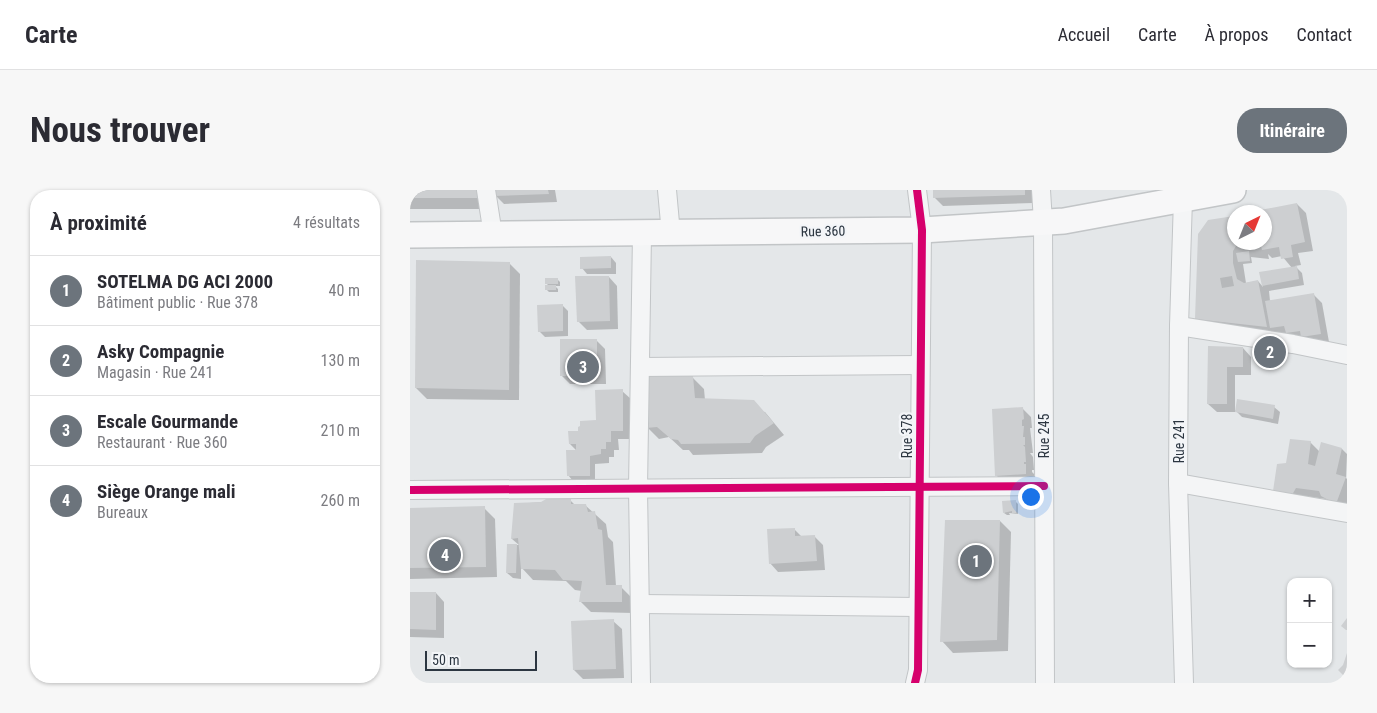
<!DOCTYPE html>
<html lang="fr">
<head>
<meta charset="utf-8">
<style>
  :root { --surface:#fff; --page:#f7f7f7; --text:#2b2b33; --muted:#7c7c81; --line:#e1e1e2; --accent:#6c747c }
  body { margin:0; font-family:"Roboto Condensed",sans-serif; background:var(--page); color:var(--text) }
  .controls { position:absolute; right:15px; bottom:15px; display:grid; overflow:hidden; border-radius:10px; box-shadow:0 1px 4px #0004 }
  .controls button { width:45px; height:45px; display:grid; place-items:center; padding:0; border:0; border-bottom:1px solid var(--line); background:var(--surface); color:var(--text); font:25px sans-serif }
  .compass { position:absolute; left:817px; top:15px; width:45px; height:45px; border-radius:50%; background:var(--surface); box-shadow:0 1px 4px #0004; rotate:43deg }
  .scale { position:absolute; left:15px; bottom:12px; width:112px; box-sizing:border-box; padding-left:5px; border:2px solid #2c3641; border-top:0; font-size:14px; line-height:18px; white-space:nowrap; color:#2c3641; -webkit-text-stroke:4px #f3f5f8; paint-order:stroke }
  .you { position:absolute; left:620px; top:306px; width:18px; height:18px; margin:-12px; border:4px solid #fff; border-radius:50%; background:#1a73e8; box-shadow:0 0 0 8px #1a73e833 }
  .badge { display:grid; place-items:center; width:32px; height:32px; border-radius:50%; background:var(--accent); color:#fff; font-size:16px; font-weight:700 }
  .pin { position:absolute; translate:-50% -50%; border:2px solid #fff; box-shadow:0 1px 5px #0006 }
  .list { margin:0; padding:0; list-style:none }
  h2 { display:flex; justify-content:space-between; align-items:center; height:65px; margin:0; padding:0 20px; font-size:21px }
  h2 small { font-size:16px; font-weight:400; color:var(--muted) }
  .list li { display:grid; grid-template-columns:32px 1fr auto; gap:15px; align-items:center; box-sizing:border-box; height:70px; padding:0 20px; border-top:1px solid var(--line) }
  .list b { display:block; font-size:19px; white-space:nowrap }
  .list p { margin:0; font-size:16px; white-space:nowrap; color:var(--muted) }
  .list em { font-size:16px; font-style:normal; color:var(--muted) }
  .map { position:relative; flex:none; width:937px; height:493px; overflow:hidden; border-radius:20px }
  header { display:flex; align-items:center; gap:30px; box-sizing:border-box; height:70px; padding:0 25px; background:var(--surface); border-bottom:1px solid var(--line) }
  header strong { font-size:24px }
  nav { display:flex; gap:28px; margin-inline-start:auto; font-size:18px }
  .intro { display:flex; align-items:center; justify-content:space-between; box-sizing:border-box; height:120px; padding:0 30px }
  h1 { margin:0; font-size:35px }
  .button { padding:12px 22px; border-radius:20px; background:var(--accent); color:#fff; font-size:18px; font-weight:700 }
  main { display:flex; gap:30px; padding:0 30px }
  aside { flex:1; background:var(--surface); border-radius:20px; box-shadow:0 1px 4px #0004 }
  .map>svg:first-child { display:block }
</style>
</head>
<body>
<header>
<strong>Carte</strong>
<nav><a>Accueil</a><a>Carte</a><a>À propos</a><a>Contact</a></nav>
</header>
<div class="intro"><h1>Nous trouver</h1><a class="button">Itinéraire</a></div>
<main>
<aside>
<h2>À proximité<small>4 résultats</small></h2>
<ul class="list">
<li><span class="badge">1</span><div><b>SOTELMA DG ACI 2000</b><p>Bâtiment public · Rue 378</p></div><em>40 m</em></li>
<li><span class="badge">2</span><div><b>Asky Compagnie</b><p>Magasin · Rue 241</p></div><em>130 m</em></li>
<li><span class="badge">3</span><div><b>Escale Gourmande</b><p>Restaurant · Rue 360</p></div><em>210 m</em></li>
<li><span class="badge">4</span><div><b>Siège Orange mali</b><p>Bureaux</p></div><em>260 m</em></li>
</ul>
</aside>
<div class="map">
<svg width="937" height="493" viewBox="0 0 937 493">
  <rect width="100%" height="100%" fill="#e4e7e9"/>
  <g fill="#0003" fill-rule="evenodd">
    <path d="M0 0H77L84 19H0Z"/>
    <path d="M85 0H145L147 12 94 14 85 5Z"/>
    <path d="M524 0H622L623 13 533 16 524 7Z"/>
    <path d="M887 14 896 23 903 61 888 63 891 75 885 76 892 83 894 95 859 101 860 111 903 104 912 113 919 152 797 140 786 129 799 31 824 27V52H854V22H846ZM858 64 862 68 872 66 882 78 851 83 853 97 848 91 836 93 833 74 842 73 841 67 859 69Z"/>
    <path d="M201 67 206 73V84H177L172 78Z"/>
    <path d="M99 73 110 84 109 210 17 209 6 198Z"/>
    <path d="M199 87 207 96 208 139 177 140 168 131Z"/>
    <path d="M148 90 150 92V96H145L148 99V102H139L136 99 139 96 136 93Z"/>
    <path d="M152 115 158 121V146L135 147 129 141Z"/>
    <path d="M186 150 195 159 196 194H160L152 186Z"/>
    <path d="M799 157 833 158 841 167V185H825V222H807L798 214Z"/>
    <path d="M283 188 294 199 295 210 355 222 374 245 356 257 352 263 283 265 279 260H273L259 247 249 249 238 238Z"/>
    <path d="M212 201 221 209V249H208L209 260H204V267H199V273L185 274V291H163L158 285 167 261 160 254 169 242 187 231Z"/>
    <path d="M864 217 870 222 868 234 832 227 825 220Z"/>
    <path d="M612 218 621 227 622 238H620L623 263H620L623 267 624 280H622V282L624 284V293L595 294 586 285Z"/>
    <path d="M900 252 910 262 932 259 937 264 936 288 937 289V316L921 314 916 309 894 306 891 312 873 309 877 275Z"/>
    <path d="M160 310 165 315 176 316 196 334 198 347 203 352 206 396 211 397 222 408 223 423 181 422 170 411 172 401 165 400 156 391 123 390 111 377V389L103 388 97 383 98 355H109L102 349 106 314Z"/>
    <path d="M605 311 608 314V324L599 323 600 325H597L594 323Z"/>
    <path d="M74 318 85 329 87 387 0 389V319Z"/>
    <path d="M590 331 601 342 598 461 543 463 532 451Z"/>
    <path d="M384 339 392 347 404 346 413 355 415 380 368 382 360 373Z"/>
    <path d="M0 403H26L34 412V448L0 447Z"/>
    <path d="M203 431 212 439 214 488 173 489 164 480Z"/>
  </g>
  <g fill="#cdcfd1" fill-rule="evenodd">
    <path d="M0 0H71L73 8H0Z"/>
    <path d="M84 0H138L139 4 84 6Z"/>
    <path d="M523 0H615V5L523 8Z"/>
    <path d="M887 13 895 52 881 55 883 67 871 69 869 57 852 60 850 52H854V22H845V21Z"/>
    <path d="M824 26V52H847L848 58 826 56 823 61V73L827 89 834 93 848 90 857 137 785 129 788 44 798 30ZM822 86 824 96 812 98 810 88Z"/>
    <path d="M839 61 840 71 828 72 826 63Z"/>
    <path d="M201 66V78L170 79V67Z"/>
    <path d="M6 70 100 72 99 200 5 198Z"/>
    <path d="M887 76 889 89 852 96 849 82Z"/>
    <path d="M165 86H199L200 131 167 132Z"/>
    <rect x="135" y="88" width="13" height="6"/>
    <rect x="135" y="95" width="11" height="5"/>
    <path d="M904 103 911 144 891 147 890 141 876 143 874 136 860 138 855 111Z"/>
    <path d="M153 114V141L128 142 127 115Z"/>
    <rect x="150" y="149" width="37" height="37"/>
    <path d="M798 156 833 157V177H817V214H797Z"/>
    <path d="M234 185 283 186 285 208 344 210 364 233 345 246 340 253 271 254 268 250 261 249 247 237 236 238Z"/>
    <path d="M213 199V241H201V252H196V259H191V264L180 266V286H157L156 260H166V254H159L158 241H168V237L170 236V231L186 230 185 200Z"/>
    <path d="M827 209 865 215 863 229 825 222Z"/>
    <path d="M613 217 614 229 612 230V236H614L613 247H615V255H613L615 257 616 272H614V274H616V284L585 286 582 219Z"/>
    <path d="M880 249 901 251 898 274 905 276 911 252 932 258 926 284 936 287 926 314 911 306 909 301 886 298 882 305 863 301 867 274 876 273Z"/>
    <path d="M136 309H161V314H176L178 322 185 321 188 339 192 340 196 395H212V412H169L172 391 153 390 145 380 111 379 108 348 101 349 104 313 131 312Z"/>
    <path d="M606 310V323H602V321L593 323 592 311Z"/>
    <path d="M75 316 76 377 0 378V318Z"/>
    <path d="M535 330H590L587 450 530 452Z"/>
    <path d="M385 338V346L405 345 407 371 359 374 357 339Z"/>
    <path d="M97 354H107L106 383H96Z"/>
    <path d="M0 402H26V440L0 439Z"/>
    <path d="M937 428V440H936L931 436Z"/>
    <path d="M204 429 206 479 163 480 161 431Z"/>
    <path d="M937 463V489L928 480 933 475Z"/>
  </g>
  <g fill="none" stroke-linecap="round" stroke-linejoin="round">
    <g stroke="#c2c5c7" stroke-width="20">
      <g id="minor">
        <path d="M76 0 81 32"/>
        <path d="M257 0 261 44"/>
        <path d="M631 0 633 32 635 493"/>
        <path d="M773 9 769 136 768 293 774 493"/>
        <path d="M769 136 883 154 937 165"/>
        <path d="M230 177 510 175"/>
        <path d="M768 293 937 323"/>
        <path d="M0 300 634 296"/>
        <path d="M230 414 508 417"/>
        <path d="M231 493 228 298 232 44"/>
        <path d="M505 493 508 480 512 40 507 0"/>
      </g>
    </g>
    <g stroke="#c2c5c7" stroke-width="28">
      <path id="secondary" d="M0 45 512 40 654 31 823 0"/>
    </g>
    <use href="#minor" stroke="#f4f5f6" stroke-width="18"/>
    <use href="#secondary" stroke="#f7f7f8" stroke-width="25"/>
    <g stroke="#f3f5f8" stroke-width="11">
      <g id="cycleway">
        <path d="M0 300 634 296"/>
        <path d="M505 493 508 480 512 40 507 0"/>
      </g>
    </g>
    <use href="#cycleway" stroke="#d6006c" stroke-width="8"/>
  </g>
  <g text-anchor="middle" stroke-width="4.5" stroke-linejoin="round" paint-order="stroke">
    <g font-size="14" fill="#2c3641" stroke="#f3f5f8">
      <text transform="translate(413 41) rotate(-1)" y="5">Rue 360</text>
      <text transform="translate(497 246) rotate(-90)" y="5">Rue 378</text>
      <text transform="translate(634 246) rotate(-90)" y="5">Rue 245</text>
      <text transform="translate(769 251) rotate(-90)" y="5">Rue 241</text>
    </g>
  </g>
</svg>
<div class="controls">
<button>+</button>
<button>−</button>
</div>
<svg class="compass" viewBox="-18 -18 36 36"><path d="M0-13l5 13h-10z" fill="#e53935"/><path d="M0 13l5-13h-10z" fill="#7c7c81"/></svg>
<div class="scale">50 m</div>
<div class="you"></div>
<div class="pin badge" style="left:566px;top:371px">1</div>
<div class="pin badge" style="left:860px;top:162px">2</div>
<div class="pin badge" style="left:173px;top:177px">3</div>
<div class="pin badge" style="left:35px;top:365px">4</div>
</div>
</main>
</body>
</html>
